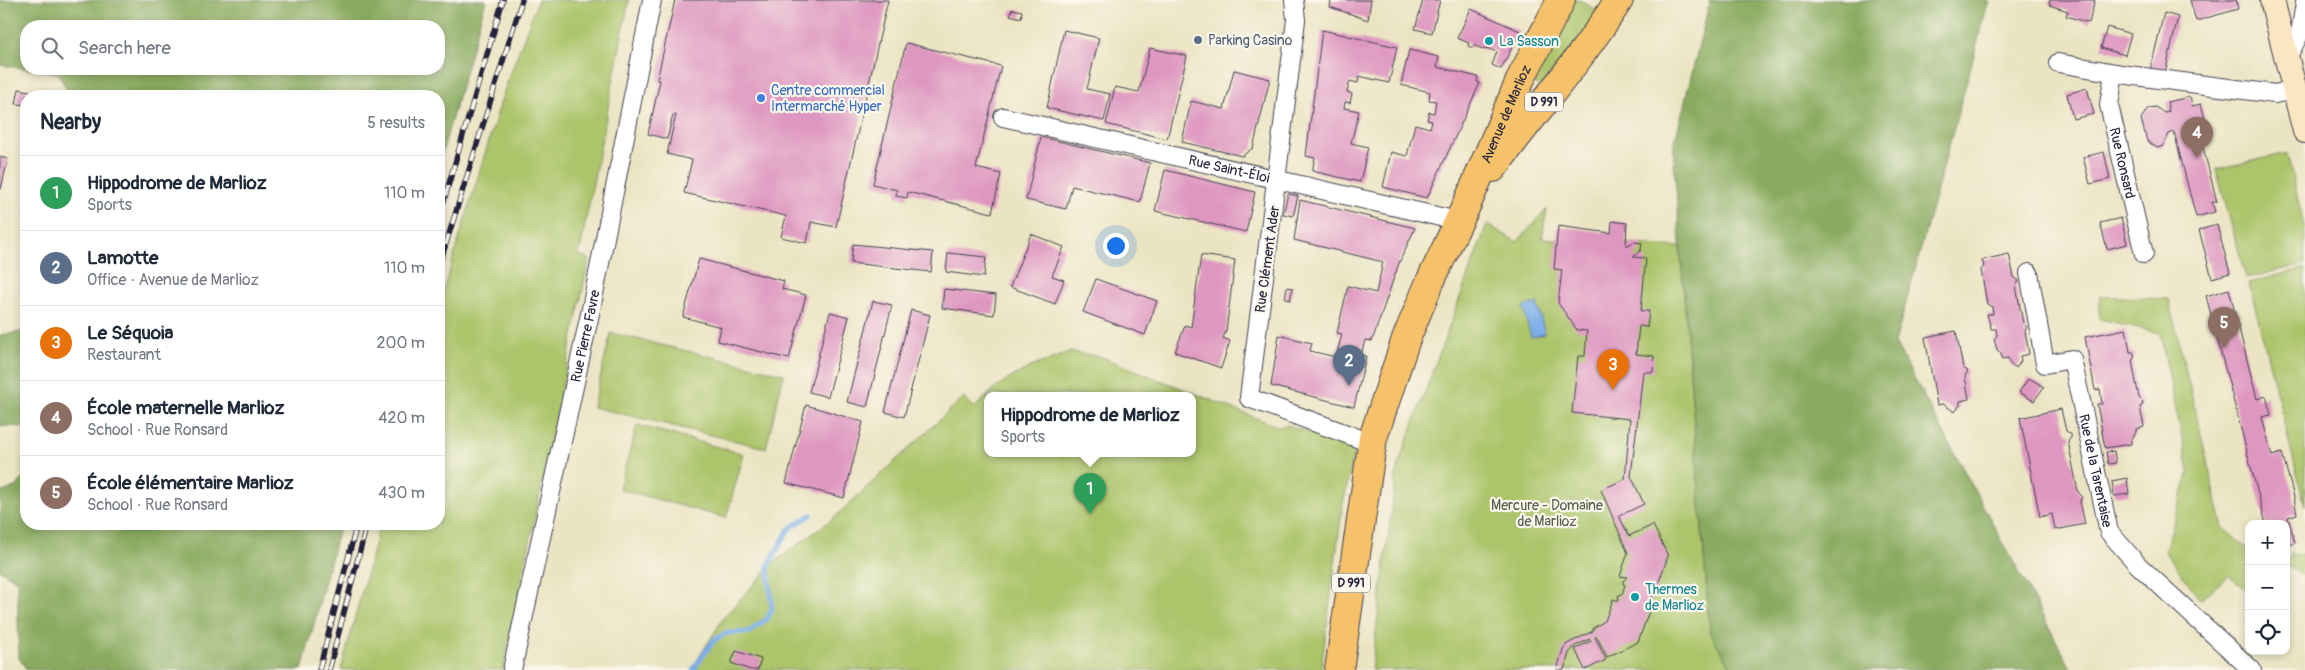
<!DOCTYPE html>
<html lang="en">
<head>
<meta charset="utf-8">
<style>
  :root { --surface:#fff; --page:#f6f6f7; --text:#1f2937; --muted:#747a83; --line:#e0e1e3; --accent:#0f766e }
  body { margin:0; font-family:Pangolin,sans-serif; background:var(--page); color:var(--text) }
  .controls { position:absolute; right:15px; bottom:15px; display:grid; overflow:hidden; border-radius:10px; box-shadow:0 2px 8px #0003 }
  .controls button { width:45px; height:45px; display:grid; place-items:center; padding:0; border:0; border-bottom:1px solid var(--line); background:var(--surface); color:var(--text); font:25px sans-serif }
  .you { position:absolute; left:1115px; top:245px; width:18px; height:18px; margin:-12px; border:4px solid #fff; border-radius:50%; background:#1a73e8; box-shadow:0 0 0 8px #1a73e833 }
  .badge { display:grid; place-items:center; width:32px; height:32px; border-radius:50%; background:var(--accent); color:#fff; font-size:16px; font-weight:700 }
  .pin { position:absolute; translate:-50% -41px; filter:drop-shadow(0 1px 2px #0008) }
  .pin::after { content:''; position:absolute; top:26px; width:18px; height:15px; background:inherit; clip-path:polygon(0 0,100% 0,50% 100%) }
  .popup { position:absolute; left:984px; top:392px; width:212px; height:65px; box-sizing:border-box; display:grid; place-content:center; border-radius:10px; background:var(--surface); filter:drop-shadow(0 1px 4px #0005); font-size:16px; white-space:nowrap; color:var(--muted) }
  .popup b { font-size:19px; color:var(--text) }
  .popup::after { content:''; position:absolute; left:50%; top:100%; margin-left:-10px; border:10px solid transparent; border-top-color:var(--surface) }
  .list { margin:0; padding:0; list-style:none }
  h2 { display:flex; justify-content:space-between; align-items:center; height:65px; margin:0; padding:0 20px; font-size:21px }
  h2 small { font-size:16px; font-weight:400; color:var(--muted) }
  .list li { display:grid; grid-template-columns:32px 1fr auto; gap:15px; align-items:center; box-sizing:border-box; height:75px; padding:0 20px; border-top:1px solid var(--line) }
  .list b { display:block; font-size:19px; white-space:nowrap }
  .list p { margin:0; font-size:16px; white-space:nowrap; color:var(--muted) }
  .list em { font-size:16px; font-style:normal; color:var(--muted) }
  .icon { flex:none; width:28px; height:28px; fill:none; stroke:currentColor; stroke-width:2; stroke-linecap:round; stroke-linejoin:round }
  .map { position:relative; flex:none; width:2305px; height:670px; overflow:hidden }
  .search { position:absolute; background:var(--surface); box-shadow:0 2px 8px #0003; left:20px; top:20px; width:425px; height:55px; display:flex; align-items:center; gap:12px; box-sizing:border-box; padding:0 18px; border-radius:20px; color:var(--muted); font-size:19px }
  .panel { position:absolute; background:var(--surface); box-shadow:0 2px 8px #0003; left:20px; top:90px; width:425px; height:440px; border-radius:20px }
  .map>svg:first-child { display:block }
</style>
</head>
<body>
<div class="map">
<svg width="2305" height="670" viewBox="0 0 2305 670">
  <rect width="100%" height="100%" fill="#fbf7ec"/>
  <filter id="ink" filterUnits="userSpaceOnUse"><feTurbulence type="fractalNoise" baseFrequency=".02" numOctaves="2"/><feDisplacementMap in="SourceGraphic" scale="10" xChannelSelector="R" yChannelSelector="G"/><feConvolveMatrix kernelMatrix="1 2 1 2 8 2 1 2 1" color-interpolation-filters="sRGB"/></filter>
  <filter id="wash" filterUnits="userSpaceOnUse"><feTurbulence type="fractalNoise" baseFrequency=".0096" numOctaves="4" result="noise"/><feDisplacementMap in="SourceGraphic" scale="20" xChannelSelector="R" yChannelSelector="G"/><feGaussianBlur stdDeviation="1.12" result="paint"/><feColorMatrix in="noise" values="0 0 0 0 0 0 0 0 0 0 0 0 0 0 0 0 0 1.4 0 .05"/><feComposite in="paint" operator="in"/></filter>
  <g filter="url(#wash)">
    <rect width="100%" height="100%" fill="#ebe4c3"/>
    <g fill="#acc46a" stroke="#677352" fill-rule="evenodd">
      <path d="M538 0H629L579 255 589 259 503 670H341L380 524H439V305L504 91Z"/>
      <path d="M1570 0H1580L1600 13 1541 86 1534 83 1530 78Z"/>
      <path d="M2287 153 2305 229V264L2246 278 2216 169Z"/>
      <path d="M1547 209 1542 238 1680 247 1710 633 1733 670H1371L1397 468 1487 224 1517 242Z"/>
      <path d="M2305 268V506L2249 283Z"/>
      <path d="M2100 296 2169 299 2223 528 2249 550V592L2229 575 2200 600 2165 551 2189 471 2160 333 2100 319Z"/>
      <path d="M611 333 784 374 766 448 593 407Z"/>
      <path d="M1071 352 1102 357 1279 427 1287 425 1355 448 1342 509 1321 670H691L724 617 774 562 834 518 963 398 974 408 999 385 1028 368ZM988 395H1192V453H988Z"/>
      <path d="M637 425 744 454 726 518 619 489Z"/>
      <path d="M2291 554 2303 555 2305 561V577L2286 565Z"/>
    </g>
    <g fill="#89aa5e" stroke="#56664c" fill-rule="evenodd">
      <path d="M0 0H486L439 163V96H70L58 73 0 65ZM439 26V69H26V26Z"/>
      <path d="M1710 0H1989L1895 343 2072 670H1733L1710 633 1673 149Z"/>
      <path d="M26 331V427L0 426V335Z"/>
      <path d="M26 475V524H340L302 670H27L19 658 17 581 0 570V493L17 486Z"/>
    </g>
    <path fill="#7caee8" stroke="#4f6892" d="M1537 303 1545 334 1531 337 1523 307Z"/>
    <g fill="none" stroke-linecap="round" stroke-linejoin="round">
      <path stroke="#7caee8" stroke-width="5" d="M693 670 714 640 727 633 749 632 768 618 772 608 768 566 789 529 811 515"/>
    </g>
    <g id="blocks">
      <g fill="#de97c0">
        <path d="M675 0H888L836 227 811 222 807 243 781 237 786 216 684 193 692 160 667 154 676 115H673L667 139 648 134 660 81 657 80Z"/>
        <path d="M1331 0H1371L1368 20 1330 7Z"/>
        <path d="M1423 0H1440L1432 33 1415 29Z"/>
        <path d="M2050 0H2095L2089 23 2066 16 2068 11 2049 5Z"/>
        <path d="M2190 0H2236L2238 9 2196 21Z"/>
        <path d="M1012 9 1022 11 1021 18 1010 15Z"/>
        <path d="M1471 9 1520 31 1501 69 1492 65 1497 52 1486 48 1485 50 1473 45 1472 48 1468 46 1469 43 1457 38Z"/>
        <path d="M2164 13 2178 17 2165 73 2150 71Z"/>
        <path d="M2107 27 2131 34 2125 55 2101 48Z"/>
        <path d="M1064 30 1099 38 1087 89 1110 94 1104 121 1047 108Z"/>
        <path d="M1322 30 1397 47 1389 83 1359 76 1358 83 1350 81 1347 92 1352 94 1350 103 1345 102 1344 108 1359 111 1351 143 1368 147 1360 182 1312 171 1315 158 1306 156Z"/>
        <path d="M906 43 1001 66 976 168 1001 174 992 213 908 192 907 198 896 196 897 190 873 184Z"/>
        <path d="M1150 48 1187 56 1167 139 1106 124 1115 87 1139 92Z"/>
        <path d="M1409 50 1439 57 1437 67 1478 77 1477 82 1480 83 1427 198 1383 187 1391 152 1407 156 1415 124 1430 128 1432 121 1427 120 1429 112 1434 113 1436 101 1429 100 1430 92 1401 85Z"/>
        <path d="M1234 70 1270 79 1253 148 1242 156 1182 142 1191 101 1224 109Z"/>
        <path d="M2087 88 2094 114 2073 119 2067 94Z"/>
        <path d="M19 89 39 93V96H26V105L16 104Z"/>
        <path d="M2190 97 2192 106 2201 104 2210 137 2201 139 2217 202H2212L2215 212 2196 217 2174 132 2169 134 2163 146 2157 148 2147 141 2141 119 2148 108 2156 107 2164 113 2169 112 2167 102Z"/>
        <path d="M1041 137 1150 163 1140 202 1072 186 1066 209 1026 200Z"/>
        <path d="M2104 152 2110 179 2090 184 2083 157Z"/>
        <path d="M0 157 8 159 1 189H0Z"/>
        <path d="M1165 170 1255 192 1246 232 1155 211Z"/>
        <path d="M1288 194 1298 196 1293 216 1283 214Z"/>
        <path d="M1300 200 1415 228 1399 263 1372 341 1365 340 1361 355 1366 356 1354 407 1271 386 1279 335 1312 343 1310 351 1336 357 1342 334 1337 333 1348 286 1376 293 1383 262 1294 240Z"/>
        <path d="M2121 218 2127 244 2107 249 2100 223Z"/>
        <path d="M1612 221 1627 223 1626 246 1634 242 1642 243 1641 250 1633 257 1646 258 1641 311H1649L1647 327 1639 326 1636 354 1654 356 1653 372H1643L1631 476 1644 504 1619 516 1629 536 1653 525 1668 556 1655 593 1653 592 1649 605 1651 606 1638 642 1607 657 1597 637H1595L1606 660 1585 670 1575 649 1591 641 1590 639 1575 646 1569 653 1564 670H1557L1563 649 1567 644 1593 631V628L1605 621 1613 599 1619 601 1618 596 1622 594 1625 585 1623 584V581L1627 577 1620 576 1628 553 1601 490 1625 479 1630 419 1572 413 1578 356H1585L1587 331 1577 330 1558 303 1562 270 1554 269 1558 226 1611 233Z"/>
        <path d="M2217 225 2230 273 2212 278 2199 230Z"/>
        <path d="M1031 234 1064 247 1052 276 1064 280 1055 304 1010 287Z"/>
        <path d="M853 244 933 252 931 272 851 263Z"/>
        <path d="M948 253 986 257 984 277 946 272Z"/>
        <path d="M2009 254 2014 277 2019 281 2016 286 2023 323 2027 327 2025 331 2029 354 2020 356 2021 361 2016 368 2010 364 2008 358 2002 359 2001 353 1997 350 1994 339 1997 336 1996 329H1991L1987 314H1993L1992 307 1987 304 1981 270 1984 266 1982 260Z"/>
        <path d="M1201 255 1235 260 1226 331 1223 338 1230 341 1221 368 1175 352 1185 325 1191 327Z"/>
        <path d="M699 259 784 281 782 289 806 295 789 359 718 341 721 327 683 317Z"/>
        <path d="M1096 279 1157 301 1145 335 1083 312Z"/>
        <path d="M1287 287 1293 288 1290 300 1285 298Z"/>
        <path d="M944 289 996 295 994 315 942 308Z"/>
        <path d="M2229 289 2257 399 2266 396 2271 415 2262 417 2272 456 2282 453 2294 497 2297 514 2288 517 2295 543 2286 546V524H2266L2206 296Z"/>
        <path d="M873 301 892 305 867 407 847 402Z"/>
        <path d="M911 310 930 315 904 417 885 412Z"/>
        <path d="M830 312 849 317 828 397 809 392Z"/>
        <path d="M2126 329 2130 352H2133L2135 356 2132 361 2139 398 2143 402 2142 406 2140 407 2144 427 2136 429V432L2131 440V444L2105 448 2097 404H2102L2100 389 2095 390 2085 337Z"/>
        <path d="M1956 331 1963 368 1968 371 1965 376 1969 399 1960 401V405L1955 412 1943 404 1937 405 1925 337Z"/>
        <path d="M2029 378 2044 387 2034 401 2019 392Z"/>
        <path d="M806 405 863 422 844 498 786 483Z"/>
        <path d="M2061 409 2066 431 2071 434V438L2068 441 2078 492 2082 496 2080 501 2085 524 2055 530 2052 514 2040 517 2020 418Z"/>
        <path d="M2114 451 2116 463 2108 464 2106 452Z"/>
        <path d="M2127 478 2129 494 2114 496 2112 481Z"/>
        <path d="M736 651 761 659 758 670H751L731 663Z"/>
      </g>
    </g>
  </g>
  <g filter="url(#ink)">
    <use href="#blocks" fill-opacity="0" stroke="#403f4f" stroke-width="1"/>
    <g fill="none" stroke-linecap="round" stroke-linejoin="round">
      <g stroke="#403f4f" stroke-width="20">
        <g id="street">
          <path d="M1294 0 1296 20 1249 398 1371 443"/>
          <path d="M2287 58 2300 33 2305 3"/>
          <path d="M2058 63 2128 75 2275 94 2295 89"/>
          <path id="s1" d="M2114 73 2109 105 2144 254"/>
          <path id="s2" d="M1003 117 1458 221"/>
          <path id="s3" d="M2029 273 2045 364 2072 359 2109 532 2138 565 2252 670"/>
          <path id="s4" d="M512 670 591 309 652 0"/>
        </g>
      </g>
      <g stroke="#403f4f" stroke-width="26">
        <path id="secondary" d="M2272 0 2305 131"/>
      </g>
      <g stroke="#403f4f" stroke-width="30">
        <g id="primary">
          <path d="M1493 168C1535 112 1581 59 1619 0"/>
          <path id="s5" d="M1339 670 1373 438 1406 339 1429 284 1467 204 1522 76 1561 0"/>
        </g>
      </g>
      <use href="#street" stroke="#fff" stroke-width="18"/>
      <use href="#secondary" stroke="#fbe6c4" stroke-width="24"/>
      <use href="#primary" stroke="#f5c16b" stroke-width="28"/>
      <g stroke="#22223b" stroke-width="5.5">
        <g id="rail">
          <path d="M439 217 503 0"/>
          <path d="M439 266 522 0"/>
          <path d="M319 670 357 524"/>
          <path d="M329 670 367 524"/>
        </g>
      </g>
      <use href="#rail" stroke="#fbf7ec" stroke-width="4" stroke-dasharray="11" stroke-linecap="butt"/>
    </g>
  </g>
  <circle fill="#5c6f8a" stroke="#fbf7ec" stroke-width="2" cx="1198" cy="40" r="5"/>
  <g fill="#0f9aa8" stroke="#fbf7ec" stroke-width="2">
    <circle cx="1489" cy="41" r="5"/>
    <circle cx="1635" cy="597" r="5"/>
  </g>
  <circle fill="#3f7fe0" stroke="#fbf7ec" stroke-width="2" cx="761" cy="98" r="5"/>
  <g text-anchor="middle" stroke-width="4.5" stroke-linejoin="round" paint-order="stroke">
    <g fill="#fbf7ec" stroke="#636270" stroke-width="1">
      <rect x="1525" y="92.5" width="38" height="19" rx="4"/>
      <rect x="1332" y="573.5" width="38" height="19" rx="4"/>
    </g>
    <g font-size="12" font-weight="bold" fill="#22223b">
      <text x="1544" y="106">D 991</text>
      <text x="1351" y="587">D 991</text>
    </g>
    <g font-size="14" fill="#4e5e75" stroke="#fbf7ec" text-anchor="start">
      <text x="1208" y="45">Parking Casino</text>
    </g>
    <g font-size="14" fill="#0d838f" stroke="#fbf7ec" text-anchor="start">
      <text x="1499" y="46">La Sasson</text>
      <text x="1645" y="594">Thermes<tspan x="1645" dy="16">de Marlioz</tspan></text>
    </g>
    <g font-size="14" fill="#366cbe" stroke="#fbf7ec" text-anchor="start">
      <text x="771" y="95">Centre commercial<tspan x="771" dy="16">Intermarché Hyper</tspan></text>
    </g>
    <g font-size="14" fill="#22223b" stroke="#fbf7ec">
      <text dy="5" stroke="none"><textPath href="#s5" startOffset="585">Avenue de Marlioz</textPath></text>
      <text dy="5" stroke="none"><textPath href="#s1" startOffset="92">Rue Ronsard</textPath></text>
      <text dy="5" stroke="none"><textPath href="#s2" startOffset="232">Rue Saint-Éloi</textPath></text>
      <text transform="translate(1267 259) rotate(-82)" y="5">Rue Clément Ader</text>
      <text dy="5" stroke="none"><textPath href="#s4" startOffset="342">Rue Pierre Favre</textPath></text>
      <text dy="5" stroke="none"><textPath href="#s3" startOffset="234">Rue de la Tarentaise</textPath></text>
    </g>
    <g font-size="14" fill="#525b4b" stroke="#fbf7ec">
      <text x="1547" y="510">Mercure - Domaine<tspan x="1547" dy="16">de Marlioz</tspan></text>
    </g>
  </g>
</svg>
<div class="controls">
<button>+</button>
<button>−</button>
<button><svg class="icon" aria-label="locate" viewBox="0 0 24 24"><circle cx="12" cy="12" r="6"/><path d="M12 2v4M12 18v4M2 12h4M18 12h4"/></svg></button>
</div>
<div class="you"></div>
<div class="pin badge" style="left:1090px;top:514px;background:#2e9e5b">1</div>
<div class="popup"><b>Hippodrome de Marlioz</b>Sports</div>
<div class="pin badge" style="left:1349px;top:386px;background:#5c6f8a">2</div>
<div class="pin badge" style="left:1613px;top:390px;background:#e8710a">3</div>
<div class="pin badge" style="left:2197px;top:158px;background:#8d6e63">4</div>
<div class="pin badge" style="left:2224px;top:348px;background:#8d6e63">5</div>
<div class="search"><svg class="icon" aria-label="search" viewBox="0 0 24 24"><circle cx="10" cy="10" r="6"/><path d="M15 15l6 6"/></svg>Search here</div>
<section class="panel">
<h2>Nearby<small>5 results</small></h2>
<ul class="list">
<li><span class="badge" style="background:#2e9e5b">1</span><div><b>Hippodrome de Marlioz</b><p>Sports</p></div><em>110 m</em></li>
<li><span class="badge" style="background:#5c6f8a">2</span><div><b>Lamotte</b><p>Office · Avenue de Marlioz</p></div><em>110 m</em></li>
<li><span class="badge" style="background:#e8710a">3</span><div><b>Le Séquoia</b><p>Restaurant</p></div><em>200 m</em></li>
<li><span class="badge" style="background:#8d6e63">4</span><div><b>École maternelle Marlioz</b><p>School · Rue Ronsard</p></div><em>420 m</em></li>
<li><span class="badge" style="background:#8d6e63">5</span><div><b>École élémentaire Marlioz</b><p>School · Rue Ronsard</p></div><em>430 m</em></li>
</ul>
</section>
</div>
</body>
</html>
